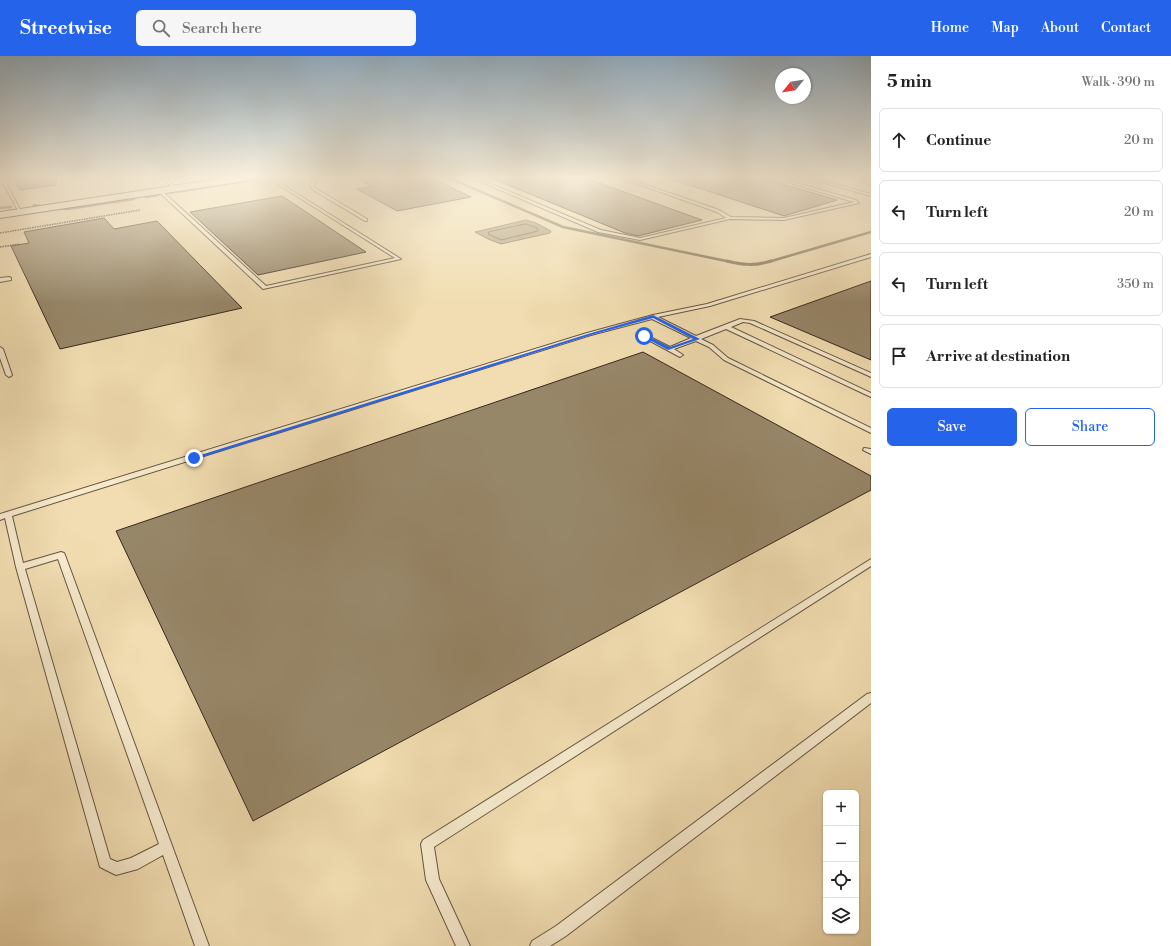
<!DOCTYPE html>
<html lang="en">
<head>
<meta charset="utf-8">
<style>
  :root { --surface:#fff; --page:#f6f6f6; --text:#222; --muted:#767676; --line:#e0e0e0; --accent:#2563eb }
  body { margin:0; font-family:"Libre Bodoni",serif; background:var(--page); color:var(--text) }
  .controls { position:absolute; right:12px; bottom:12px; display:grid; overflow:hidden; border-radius:6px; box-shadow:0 1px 3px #0004 }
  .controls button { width:36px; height:36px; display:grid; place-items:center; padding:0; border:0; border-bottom:1px solid var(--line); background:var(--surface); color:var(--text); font:20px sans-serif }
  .compass { position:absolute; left:775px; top:12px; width:36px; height:36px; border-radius:50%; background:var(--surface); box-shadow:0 1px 3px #0004; rotate:240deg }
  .stop { position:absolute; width:12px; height:12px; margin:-9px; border:3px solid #2563eb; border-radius:50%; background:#fff }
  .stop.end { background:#2563eb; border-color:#fff; box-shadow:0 1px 4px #0008 }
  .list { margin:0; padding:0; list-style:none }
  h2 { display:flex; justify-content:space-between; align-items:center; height:52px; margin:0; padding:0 16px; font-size:17px }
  h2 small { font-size:13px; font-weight:400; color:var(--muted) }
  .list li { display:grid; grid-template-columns:26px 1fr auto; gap:12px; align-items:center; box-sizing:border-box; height:64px; margin:0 8px 8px; padding:0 8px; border:1px solid var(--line); border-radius:6px }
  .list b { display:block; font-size:15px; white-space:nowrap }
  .list em { font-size:13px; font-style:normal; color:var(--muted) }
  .actions { display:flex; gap:8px; padding:12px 16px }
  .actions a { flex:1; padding:9px 0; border:1px solid var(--accent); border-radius:6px; text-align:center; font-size:14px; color:var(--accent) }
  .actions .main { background:var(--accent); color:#fff }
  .icon { flex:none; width:22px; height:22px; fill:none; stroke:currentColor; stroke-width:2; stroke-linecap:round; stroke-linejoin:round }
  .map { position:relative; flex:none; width:871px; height:890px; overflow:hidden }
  header { display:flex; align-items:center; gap:24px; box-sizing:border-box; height:56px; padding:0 20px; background:var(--accent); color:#fff }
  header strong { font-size:19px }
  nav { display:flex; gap:22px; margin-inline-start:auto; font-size:14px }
  .search { width:280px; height:36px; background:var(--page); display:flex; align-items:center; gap:10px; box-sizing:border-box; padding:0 14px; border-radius:6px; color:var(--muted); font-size:15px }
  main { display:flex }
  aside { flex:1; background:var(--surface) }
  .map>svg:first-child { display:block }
</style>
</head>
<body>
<header>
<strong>Streetwise</strong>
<div class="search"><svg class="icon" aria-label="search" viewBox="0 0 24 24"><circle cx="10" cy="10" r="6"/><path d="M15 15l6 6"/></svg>Search here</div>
<nav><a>Home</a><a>Map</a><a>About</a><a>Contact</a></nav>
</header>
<main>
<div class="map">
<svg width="871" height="890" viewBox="0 0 871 890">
  <rect width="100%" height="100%" fill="#f1ddb1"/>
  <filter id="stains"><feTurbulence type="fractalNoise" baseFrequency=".005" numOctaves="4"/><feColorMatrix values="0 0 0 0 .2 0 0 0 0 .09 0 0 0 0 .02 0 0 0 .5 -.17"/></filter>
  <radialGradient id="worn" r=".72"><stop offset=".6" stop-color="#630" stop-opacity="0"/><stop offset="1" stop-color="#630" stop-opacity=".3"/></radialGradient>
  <path fill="#b1a07e" stroke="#7f7056" d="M526 164 536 167 551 175 550 177 501 188 488 183 475 176Z"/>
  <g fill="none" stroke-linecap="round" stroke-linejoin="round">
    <path stroke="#73644c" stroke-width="1" d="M526 168 537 172 538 175 501 184 488 178 489 176Z"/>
    <g stroke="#7f7056" stroke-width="2.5">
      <path d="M449 122 563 171 731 206"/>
      <path d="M170 137 258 123"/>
      <path d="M146 141 158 139"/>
      <path d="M34 149 46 151"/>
      <path d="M0 152 11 151"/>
      <path d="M57 152 68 153 134 143"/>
      <path d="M768 206 871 176"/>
    </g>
    <path stroke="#7f7056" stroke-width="3" d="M727 205C743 209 755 210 771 205"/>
  </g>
  <g fill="#978769" stroke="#35291b">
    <path d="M13 122H56V129L20 134Z"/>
    <path d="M358 122H431L471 141 397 155 357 133 372 130Z"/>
    <path d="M491 122H585L702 164 638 180 625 177Z"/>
    <path d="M675 122H761L837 144 784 160 674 124Z"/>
    <path d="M282 140 366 196 258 219 190 156Z"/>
    <path d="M104 162 114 173 157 165 242 252 60 293 11 190 29 187 24 176Z"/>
    <path d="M871 225V304L770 261Z"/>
    <path d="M643 296 871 420V434L253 765 116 475Z"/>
  </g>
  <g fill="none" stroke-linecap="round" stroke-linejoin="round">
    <g stroke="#645640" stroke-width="2">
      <g id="service">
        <path d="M0 122H3L22 157 19 156Z"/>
        <path d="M161 122H165L177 132V134H175Z"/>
        <path d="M268 122H272L401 203 263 233 158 135 161 134 266 230 395 202Z"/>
        <path d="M314 122H318L314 130 315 132 367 163V165H365L313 134 310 130Z"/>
        <path d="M472 122H477L601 174 640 182 726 162 717 156 621 122H626L719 154 731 161 784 162 854 146 773 122H779L856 144 859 147 784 164 730 163 640 184 598 176Z"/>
        <path d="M807 122H813L871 138V140Z"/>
        <path d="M854 122H859L871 127V129Z"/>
        <path d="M871 198V201L710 250 658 261 696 280 740 263 754 265 871 317V321L869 320 750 267 743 266 731 271 871 337V341L726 273 701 283 713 289 728 302 871 372V377L724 304 709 291 696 285 674 293 683 299 680 301 678 300 641 280 646 279 670 291 691 282 652 263 591 279 12 460 23 507 61 496 64 497 65 499 209 890H195L163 799 138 813 116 819 100 811 16 511 5 462 0 464V458L587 277 653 259 707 248ZM58 503 159 788 131 802 117 806 110 803 25 513Z"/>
        <path d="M9 221 11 222V224L0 226V222Z"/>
        <path d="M0 291 3 293 12 319 11 320 9 321 6 319 0 302Z"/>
        <path d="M864 392 871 393V398L863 394Z"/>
        <path d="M871 503V510L434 791 439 823 470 890H456L426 824 421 788 423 784Z"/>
        <path d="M871 637V647L566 880 550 890H530L532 885 556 870 867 638Z"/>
      </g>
    </g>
    <g stroke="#35291b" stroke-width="2">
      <path id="secondary" d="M225 122H250L245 125 0 162V156Z"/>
    </g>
    <g stroke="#35291b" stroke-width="1.5" stroke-dasharray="1.5 1" stroke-linecap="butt">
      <path d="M0 177 140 154"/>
      <path d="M0 191 20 188"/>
    </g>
    <use href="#service" fill="#f6e9cc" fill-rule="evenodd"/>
    <use href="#secondary" fill="#f6e9cc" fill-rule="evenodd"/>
  </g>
  <linearGradient id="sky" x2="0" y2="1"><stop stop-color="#92acbe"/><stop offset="0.49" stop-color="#f9f0dc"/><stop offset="1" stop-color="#f9f0dc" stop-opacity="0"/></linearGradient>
  <rect width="871" height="247" fill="url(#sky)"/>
  <path fill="#2563eb" d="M653 259 700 283 668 294 642 280 646 279 670 291 693 283 653 262 591 279 196 403 191 402 588 278Z"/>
  <rect width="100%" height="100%" filter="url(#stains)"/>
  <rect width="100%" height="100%" fill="url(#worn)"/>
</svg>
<div class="controls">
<button>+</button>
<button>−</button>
<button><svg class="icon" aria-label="locate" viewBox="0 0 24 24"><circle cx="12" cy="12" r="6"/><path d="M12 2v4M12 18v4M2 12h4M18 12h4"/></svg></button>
<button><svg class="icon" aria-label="layers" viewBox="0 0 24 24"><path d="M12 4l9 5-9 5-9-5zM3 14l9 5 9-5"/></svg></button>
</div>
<svg class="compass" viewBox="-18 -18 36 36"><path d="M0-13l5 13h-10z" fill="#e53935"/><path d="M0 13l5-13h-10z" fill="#767676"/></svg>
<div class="stop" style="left:644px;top:280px"></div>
<div class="stop end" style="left:194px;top:402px"></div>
</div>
<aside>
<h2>5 min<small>Walk · 390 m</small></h2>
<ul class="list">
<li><svg class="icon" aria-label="ahead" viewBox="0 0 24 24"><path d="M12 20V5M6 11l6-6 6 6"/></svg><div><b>Continue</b></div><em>20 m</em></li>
<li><svg class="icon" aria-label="left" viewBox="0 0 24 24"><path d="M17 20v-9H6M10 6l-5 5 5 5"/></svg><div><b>Turn left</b></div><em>20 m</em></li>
<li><svg class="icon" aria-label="left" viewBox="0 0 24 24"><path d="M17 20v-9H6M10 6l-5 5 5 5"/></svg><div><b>Turn left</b></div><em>350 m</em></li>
<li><svg class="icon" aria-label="arrive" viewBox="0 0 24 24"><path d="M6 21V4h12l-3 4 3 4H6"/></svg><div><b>Arrive at destination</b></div></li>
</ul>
<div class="actions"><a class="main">Save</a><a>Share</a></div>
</aside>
</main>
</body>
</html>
